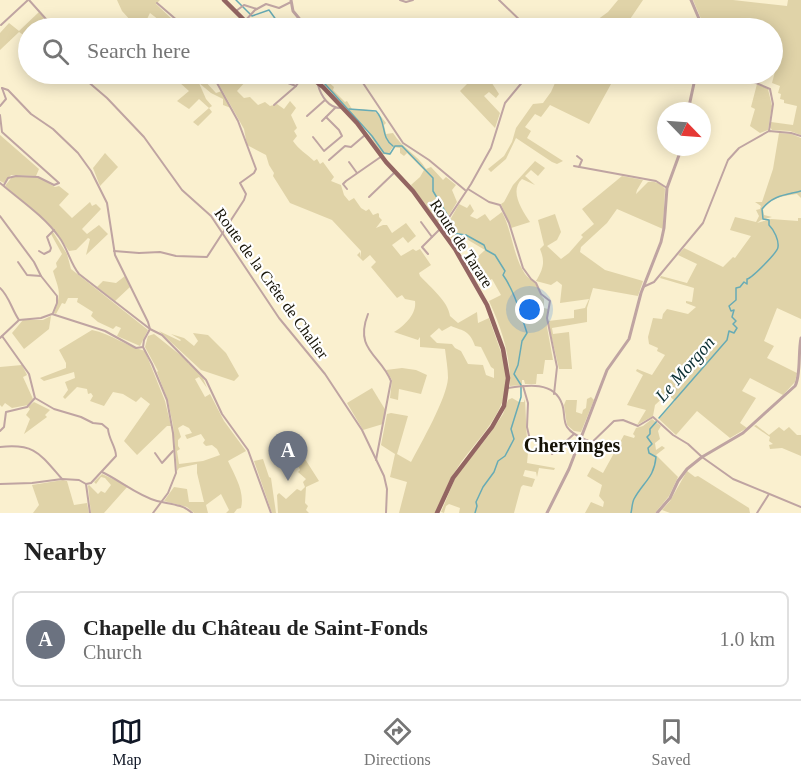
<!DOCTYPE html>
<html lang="en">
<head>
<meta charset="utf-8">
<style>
  :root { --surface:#fff; --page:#f2f2f2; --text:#222; --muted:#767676; --line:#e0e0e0; --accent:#111827 }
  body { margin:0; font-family:"Times New Roman",serif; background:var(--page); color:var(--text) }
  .compass { position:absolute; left:657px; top:102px; width:54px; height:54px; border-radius:50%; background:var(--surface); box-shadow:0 3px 15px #0003; rotate:115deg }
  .you { position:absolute; left:530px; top:310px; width:21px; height:21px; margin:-15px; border:4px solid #fff; border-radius:50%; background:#1a73e8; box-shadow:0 0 0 9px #1a73e833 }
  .badge { display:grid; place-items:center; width:39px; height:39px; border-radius:50%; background:var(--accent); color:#fff; font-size:20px; font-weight:700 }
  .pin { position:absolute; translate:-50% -50px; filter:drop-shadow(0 2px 3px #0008) }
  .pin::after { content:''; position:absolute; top:32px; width:21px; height:18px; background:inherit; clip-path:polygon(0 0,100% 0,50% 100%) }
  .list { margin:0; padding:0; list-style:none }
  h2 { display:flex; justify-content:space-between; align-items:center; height:78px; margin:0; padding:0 24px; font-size:26px }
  h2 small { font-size:20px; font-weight:400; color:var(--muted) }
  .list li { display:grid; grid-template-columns:39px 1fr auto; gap:18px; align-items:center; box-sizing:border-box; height:96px; margin:0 12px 12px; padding:0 12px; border:2px solid var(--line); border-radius:9px }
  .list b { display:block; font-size:22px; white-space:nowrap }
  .list p { margin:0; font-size:20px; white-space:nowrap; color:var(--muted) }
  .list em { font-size:20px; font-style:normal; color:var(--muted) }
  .icon { flex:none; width:33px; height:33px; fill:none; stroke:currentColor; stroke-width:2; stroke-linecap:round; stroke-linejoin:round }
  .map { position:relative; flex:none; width:801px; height:513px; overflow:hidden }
  .search { position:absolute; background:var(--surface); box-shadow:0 3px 15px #0003; left:18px; right:18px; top:18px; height:66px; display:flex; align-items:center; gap:15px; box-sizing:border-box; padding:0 21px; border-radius:33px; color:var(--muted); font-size:22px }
  .sheet { height:186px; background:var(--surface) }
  nav { display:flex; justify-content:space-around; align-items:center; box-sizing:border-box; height:84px; border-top:2px solid var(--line); background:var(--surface); font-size:16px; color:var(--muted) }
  nav a { display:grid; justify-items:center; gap:3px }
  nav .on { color:var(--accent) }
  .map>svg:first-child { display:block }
</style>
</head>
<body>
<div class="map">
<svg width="801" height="513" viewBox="0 0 801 513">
  <rect width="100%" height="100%" fill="#faf0cf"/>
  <g fill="#e0d3a8" fill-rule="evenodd">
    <path d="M117 0H160L156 4 174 21 169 28H157L156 26 159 20 150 13 146 21 132 22 122 11Z"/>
    <path d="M618 0H643L624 28H586L608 12Z"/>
    <path d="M693 0H733L787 6 788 0H801V135L790 131 772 130 770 127 771 122 793 125 797 106 784 103V100L780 99 781 94 778 93 780 86 772 83 781 48 780 45 773 43 772 28H705Z"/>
    <path d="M39 12 44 18 33 28H28V33L25 36 19 32 0 50V33L9 23 19 31Z"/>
    <path d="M170 74H211L203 79 216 93 222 91 231 108 223 105V99L211 93 199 83 206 99 212 106 209 108 212 112 198 126 193 122 209 108 199 99 189 109 177 101 189 91Z"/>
    <path d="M213 74 222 79 224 74H230L234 79 240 74 252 75 253 81H246L237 91 244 98 250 97 258 105 265 102 270 106 277 104 284 109 290 101 296 108 291 115 297 128 294 131 297 136 293 141C298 149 307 154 314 161L317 159 320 164 323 162 334 177 331 181 341 185 344 195 349 201 354 198 361 208 366 211 369 209 373 215 378 213 379 214V217L382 220 376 228 383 225H387L392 233 406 223 416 236 408 243 403 237 392 245 401 256 413 249 416 251 420 249 431 265 419 273 420 276C431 288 448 301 450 316L458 323 477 312 478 323 489 318C494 333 500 348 504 362 518 404 478 437 458 467 448 482 442 497 436 513H399L407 482 390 477 395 454 381 445 387 414 391 413 408 416 397 454 411 462C421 443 447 398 448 378 448 369 446 358 445 349L420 347V337L418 340 394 332C404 326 417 314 415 301L405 299 402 295 397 298 371 267 376 262 370 255 363 261 357 255 360 252 361 258V251L332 220 290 203 273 176 274 173 269 165 266 155 247 145 244 129ZM451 326C464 331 470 331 475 346L481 347 491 367 494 369V378L486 375 483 365 468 364 461 351 455 348 452 344 437 343 430 336 439 328 442 331Z"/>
    <path d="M314 74H319L334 87 333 90 345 102 347 101 352 109C370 110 376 108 386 123L384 125 386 134 393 133C402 148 418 155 426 169L431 167 443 180 446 177 456 185 452 190 457 202 442 227 411 185 420 177 424 170 407 153 404 156 400 153V148L393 147 390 151V155L382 154 369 134 370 133Z"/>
    <path d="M477 74H486L499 94 496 98 489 92 484 96 500 113 495 128 460 91Z"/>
    <path d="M559 74H611L616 75 589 124 550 105 541 117 535 114 525 127 531 131 527 138 563 161 557 164 552 162 516 138 506 159 491 172 488 169 504 156 512 142 516 128 533 104 543 103 551 92Z"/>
    <path d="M757 84 768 89 772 106 768 130 760 133 750 126 755 109 751 107Z"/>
    <path d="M779 133 791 134 801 138V198L797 194C784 196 771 197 763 209L764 215 772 217 761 220 757 223 771 219 798 221V218H801V319L777 308 764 341 774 346 767 358 797 373 795 382 783 395 750 378 742 391 756 398 740 423 747 428 730 438 697 411 676 435 659 419 675 401 667 394 655 405 653 416 637 425 646 410 627 405 643 375 636 371 637 369 652 375 665 355 657 351 658 348 649 344 648 337 653 318 662 319 663 314 667 309 688 314 696 307 686 303V301L692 302 694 288 660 278 661 276 687 283 697 264 678 255 684 248 723 267 733 257 735 258 751 236 730 230 735 217 756 222 759 216 756 210 760 209 761 206 755 202H762L773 169Z"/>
    <path d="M0 135 39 169 36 176 11 175 4 183 0 181Z"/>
    <path d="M105 153 118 167 100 186 93 168Z"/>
    <path d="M535 161 545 168 538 176 531 170 525 176 535 185 522 179C509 191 522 210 530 222L511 228 501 204 504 202 513 185Z"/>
    <path d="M622 176 643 180 637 190 636 194 648 182C655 181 661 183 665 189L663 229 617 209 607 223 581 247 580 252 605 270 643 281 638 296 593 288 587 308V322L552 328 553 334 569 332 572 369H559L548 321 574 318V310L585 308 589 299 560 303 562 285 557 281 551 285 536 281C544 268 545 261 540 249L544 245 538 220 555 214 561 232 557 240 547 246 561 259 569 253 583 237 581 235 594 224 582 209Z"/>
    <path d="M12 177H38L55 187 59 186 69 194 59 205 72 218 90 202 92 206 96 204 101 209 82 229 87 234 99 225 108 234 86 255 90 239 88 238 76 250 69 251 53 228 5 186Z"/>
    <path d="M459 204 467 208 470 204 474 211 470 216 477 219 485 214 490 221 502 212C512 231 513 256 525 274 528 278 532 280 535 283 539 288 539 294 544 299V308L548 309 547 327 553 360H545L543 374H537L536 384H525L524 380H522V385L510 386C511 356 501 327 489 301L501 295 492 279 480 285 464 260 469 255 473 261 485 250 463 237 451 238 446 227Z"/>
    <path d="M53 232 67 254 71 269 148 330 140 346 117 336 121 328 116 326 113 329 98 322 91 316 93 312 77 302 78 298H68L65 304 62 303 56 314 54 313C62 291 59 291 53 271L57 267 56 263 62 254 51 234Z"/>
    <path d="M125 276 130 287 115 301 97 287 103 281 116 283Z"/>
    <path d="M51 316 49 329 24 349 12 333 23 320H43Z"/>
    <path d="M92 330C111 334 126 346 145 351L165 401 171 426H167L137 455 124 441 150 404 141 397 136 402 123 394 113 392 104 406 90 401 93 396 91 393 88 394 87 389 77 387 65 399 63 397 68 390 65 382 75 378 74 372 44 381 40 378 66 368V363L59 350Z"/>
    <path d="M159 331 180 341 181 340 171 334 184 338 194 346 198 341 193 333 208 335 226 353 239 376 234 381 201 370Z"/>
    <path d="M154 334 189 362 188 364 190 363 202 376 207 388 199 377 195 379 205 397 210 394 224 421 246 451 228 461C235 476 245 492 241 508L237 509 234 513H226L229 510 221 494 206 505 208 513H194L187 507 164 501 174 487 187 489 189 502H204L197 473V464L179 468 177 471 173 425 168 401 157 372 158 371 145 347 148 336ZM183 425 189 428 192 433 185 435 187 439 201 434 205 440 203 443 206 446 212 445 217 449 220 455 203 461 179 464 177 451 180 449 178 446V440L181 437 178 428Z"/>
    <path d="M22 365 27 375 23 377 33 399 28 405 12 408 5 403 2 407 0 405V367Z"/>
    <path d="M402 368 416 370 427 375 421 394 399 389 398 400 390 398 392 380 386 370Z"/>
    <path d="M372 388 386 411 383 424 363 430 347 403Z"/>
    <path d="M591 397 594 400 581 432 574 431 567 425 564 405 566 400H577L576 412 582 414 583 410 586 408 587 399Z"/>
    <path d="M512 398 519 402H524L525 399 527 441 529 443 527 463 555 468 554 470 539 468 537 477 536 472 525 470 523 476 535 479 532 487 523 485 521 487 514 513H459L460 508 449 504 446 506 444 513 441 512 456 476 489 435 503 414 508 400Z"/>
    <path d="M34 402 50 410 45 415 47 417 24 434 30 419 26 415 30 409 28 407Z"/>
    <path d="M652 419 661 426 658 431 660 439 655 443 656 450 662 446 665 448 656 455 678 477 669 496 655 513H585L591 502 603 507 604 502 599 496 602 485 587 476 592 467 603 473 624 435 634 438 635 436 633 434 636 428 643 426Z"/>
    <path d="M756 425 769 435 779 427 784 431 789 427 797 435H801V456L782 448 770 449 769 445 773 444 769 441 770 437 754 426Z"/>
    <path d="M263 459 269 477 271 478 276 513H272L254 461Z"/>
    <path d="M305 459 319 481 306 487 305 503 308 506 306 510 309 513H278L277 495 279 493 286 499 297 489 301 491 305 487 303 482 306 479 298 472 300 470 297 462Z"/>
    <path d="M687 471 695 477 698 476 749 508 750 513H670L662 510 670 501Z"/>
    <path d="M102 474 128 486 104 513H91L88 486 89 485 98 494 101 491 105 493 111 485 105 478 101 477 96 484 94 482Z"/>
    <path d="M63 480 67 481 74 505 87 503 89 513H33L39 505 32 485Z"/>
  </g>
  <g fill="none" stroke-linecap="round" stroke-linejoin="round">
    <g stroke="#67abb5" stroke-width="1.5">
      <path d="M236 0 252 16 269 10 282 28"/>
      <path d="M316 74 372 136 384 153 390 154 395 146H402L433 178V191L452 223 451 233 466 235 484 245 486 250 495 255 505 271 503 275C514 290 521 315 527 333L522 341 518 365 514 374 521 385V397L511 429 514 439 505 456 498 461 494 472 483 487 476 502 477 506 475 513"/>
      <path d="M349 109 376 111C387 122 380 137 393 146"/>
      <path d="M659 418 727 340 729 331 734 333 737 328 733 324 736 321 732 317 734 310 731 311 729 306 736 300V288L740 287 744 282 747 284V279C752 278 778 252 778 247 779 240 774 230 769 225V220L763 219 762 209C773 195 786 195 801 191"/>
      <path d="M631 513C632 509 632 503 634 499 644 481 654 478 656 457L649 453 648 448 652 444 647 437 650 434V429L657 421"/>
    </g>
    <g stroke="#bfa4a2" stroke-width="2">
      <path d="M29 0 54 28"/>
      <path d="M400 0 406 2 413 0"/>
      <path d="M499 0 528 28"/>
      <path d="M157 3 186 28"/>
      <path d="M236 11 244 5 257 9"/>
      <path d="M245 21 255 10 266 4 279 8 291 2"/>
      <path d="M1 25 28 0"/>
      <path d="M79 74 107 98 144 137 182 190 211 216 279 318 325 374 362 430 384 476 387 489 386 513"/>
      <path d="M251 74 266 80H280L296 86 304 75"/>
      <path d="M357 74 403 143 429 160 465 190"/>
      <path d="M735 74 770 89 773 104 769 131"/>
      <path d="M318 85C321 96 329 109 342 108"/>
      <path d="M2 88 8 90 31 114 53 129 78 153 91 171 107 203 115 255 148 322 150 329 144 340 143 347 152 364 167 400 173 433 176 473 168 493 153 513"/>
      <path d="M274 105 296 86"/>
      <path d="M0 106 6 99 2 88"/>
      <path d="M0 115 2 132 59 183 54 185 38 177 16 176 8 178 4 185"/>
      <path d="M307 116 325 100"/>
      <path d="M322 121 335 108"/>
      <path d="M313 137 324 151 342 136 339 130 326 117"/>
      <path d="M577 156 582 160 579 167"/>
      <path d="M329 160 345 146 351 147 365 135"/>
      <path d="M349 162 357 173"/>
      <path d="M574 166 656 181 667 188"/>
      <path d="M0 183C20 200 44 216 59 237 68 249 70 263 79 274L150 329 162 335 206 380 222 414 248 450 271 513"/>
      <path d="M347 189 343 184 346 181 382 156"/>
      <path d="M468 189 489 202 500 205 509 223 523 268 531 279 536 283 541 294 550 301 547 318 557 367 554 394"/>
      <path d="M369 197 395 172"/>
      <path d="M0 216 34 262 41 276 57 296V303L53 313"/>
      <path d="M421 222 432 237"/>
      <path d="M39 251 44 254 50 251 51 248 47 237 54 230"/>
      <path d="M114 251 139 253 160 252 176 256 207 257 244 200 246 194 240 183 254 173 256 169 238 121 212 74"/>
      <path d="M428 254 422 247 444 225 471 184 491 148 505 103 529 74"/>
      <path d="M18 262 27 275 41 276"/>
      <path d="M643 287 654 282 703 223 728 160 739 148 769 131 791 133 801 136"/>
      <path d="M0 288C9 296 12 310 19 320"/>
      <path d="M368 314C354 350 380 354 391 381L376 460"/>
      <path d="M2 336 29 374 35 398 54 409 81 417 93 423 102 424 108 429C109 440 116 447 116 456L91 483 86 484"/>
      <path d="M0 338 19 320 41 318 52 314 105 331 136 348 143 347"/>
      <path d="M523 386 528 403 527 427 530 440"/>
      <path d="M508 388C527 385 554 381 562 404 565 411 563 421 567 427 572 435 583 438 591 442"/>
      <path d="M0 431 4 427 6 412 27 407 35 398"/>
      <path d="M0 447C35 443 40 454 62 479"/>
      <path d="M582 452 614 421 623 420 638 426 653 417 673 435 688 444 702 457 733 479 801 507"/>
      <path d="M155 453 162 463 173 451"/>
      <path d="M552 454 574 434"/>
      <path d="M102 472C121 481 138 496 157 501 169 504 183 504 192 513"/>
      <path d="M0 484 32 483 62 479 79 480 86 484"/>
      <path d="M86 484 90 513"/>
      <path d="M757 513 769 494"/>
    </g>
    <g stroke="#bfa4a2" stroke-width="3">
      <path d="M291 0 293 11 307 28"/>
      <path d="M691 0 703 28"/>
      <path d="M688 111 696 74"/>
      <path d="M547 513 569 469 607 370 629 339 641 293 661 242 664 228 667 188 682 147"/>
      <path d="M657 513 670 498 678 481 687 469 702 457 743 433 795 386C801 376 798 352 801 338"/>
    </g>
    <g stroke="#936562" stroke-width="4.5">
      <path d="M224 0 252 28"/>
      <path d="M309 76 323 87 357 123 386 162 413 191 455 249 487 305 503 349 508 378 504 406 492 427 453 478 437 513"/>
    </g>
  </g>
  <g text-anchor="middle" stroke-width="4.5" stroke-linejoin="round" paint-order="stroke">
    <g font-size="16" fill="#161307" stroke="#fff">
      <text transform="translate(462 243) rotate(57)" y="6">Route de Tarare</text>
      <text transform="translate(272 283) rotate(54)" y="6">Route de la Crête de Chalier</text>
    </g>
    <g font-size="18" font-style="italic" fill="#0b2f33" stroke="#fff">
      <text transform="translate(685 369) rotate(-49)" y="6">Le Morgon</text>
    </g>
    <g font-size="20" font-weight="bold" fill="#161307" stroke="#fff">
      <text x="572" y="452">Chervinges</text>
    </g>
  </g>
</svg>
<svg class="compass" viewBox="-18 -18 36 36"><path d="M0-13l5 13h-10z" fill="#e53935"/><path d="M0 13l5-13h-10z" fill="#767676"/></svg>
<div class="you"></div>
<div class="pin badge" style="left:288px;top:481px;background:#6b7280">A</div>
<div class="search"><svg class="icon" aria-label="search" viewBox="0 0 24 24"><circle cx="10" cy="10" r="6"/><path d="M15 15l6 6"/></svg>Search here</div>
</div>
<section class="sheet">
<h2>Nearby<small></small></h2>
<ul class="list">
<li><span class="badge" style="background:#6b7280">A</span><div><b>Chapelle du Château de Saint-Fonds</b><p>Church</p></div><em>1.0 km</em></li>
</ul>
</section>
<nav>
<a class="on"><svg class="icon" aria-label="map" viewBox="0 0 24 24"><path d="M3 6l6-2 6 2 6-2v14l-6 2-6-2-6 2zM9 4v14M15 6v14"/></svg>Map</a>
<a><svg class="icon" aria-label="directions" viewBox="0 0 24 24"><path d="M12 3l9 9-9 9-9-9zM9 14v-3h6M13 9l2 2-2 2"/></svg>Directions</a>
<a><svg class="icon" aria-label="saved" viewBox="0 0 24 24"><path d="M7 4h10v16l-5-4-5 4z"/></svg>Saved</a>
</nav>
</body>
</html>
